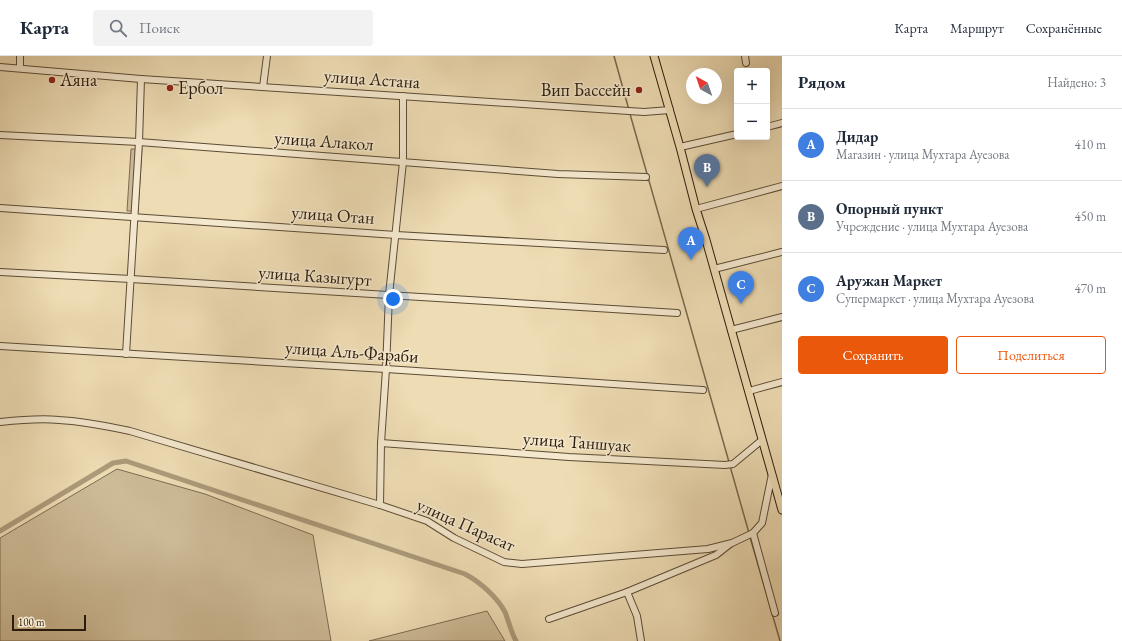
<!DOCTYPE html>
<html lang="ru">
<head>
<meta charset="utf-8">
<style>
  :root { --surface:#fff; --page:#f2f2f3; --text:#1f2937; --muted:#747a83; --line:#e0e1e3; --accent:#ea580c }
  body { margin:0; font-family:"EB Garamond",serif; background:var(--page); color:var(--text) }
  .controls { position:absolute; right:12px; top:12px; display:grid; overflow:hidden; border-radius:4px; box-shadow:0 4px 16px #0002 }
  .controls button { width:36px; height:36px; display:grid; place-items:center; padding:0; border:0; border-bottom:1px solid var(--line); background:var(--surface); color:var(--text); font:20px sans-serif }
  .compass { position:absolute; left:686px; top:12px; width:36px; height:36px; border-radius:50%; background:var(--surface); box-shadow:0 4px 16px #0002; rotate:320deg }
  .scale { position:absolute; left:12px; bottom:10px; width:74px; box-sizing:border-box; padding-left:4px; border:2px solid #2b1c0b; border-top:0; font-size:11px; line-height:14px; white-space:nowrap; color:#2b1c0b; -webkit-text-stroke:3px #f4e8ce; paint-order:stroke }
  .you { position:absolute; left:393px; top:243px; width:14px; height:14px; margin:-10px; border:3px solid #fff; border-radius:50%; background:#1a73e8; box-shadow:0 0 0 6px #1a73e833 }
  .badge { display:grid; place-items:center; width:26px; height:26px; border-radius:50%; background:var(--accent); color:#fff; font-size:13px; font-weight:700 }
  .pin { position:absolute; translate:-50% -33px; filter:drop-shadow(0 1px 2px #0008) }
  .pin::after { content:''; position:absolute; top:21px; width:14px; height:12px; background:inherit; clip-path:polygon(0 0,100% 0,50% 100%) }
  .list { margin:0; padding:0; list-style:none }
  h2 { display:flex; justify-content:space-between; align-items:center; height:52px; margin:0; padding:0 16px; font-size:17px }
  h2 small { font-size:13px; font-weight:400; color:var(--muted) }
  .list li { display:grid; grid-template-columns:26px 1fr auto; gap:12px; align-items:center; box-sizing:border-box; height:72px; padding:0 16px; border-top:1px solid var(--line) }
  .list b { display:block; font-size:15px; white-space:nowrap }
  .list p { margin:0; font-size:13px; white-space:nowrap; color:var(--muted) }
  .list em { font-size:13px; font-style:normal; color:var(--muted) }
  .actions { display:flex; gap:8px; padding:12px 16px }
  .actions a { flex:1; padding:9px 0; border:1px solid var(--accent); border-radius:4px; text-align:center; font-size:14px; color:var(--accent) }
  .actions .main { background:var(--accent); color:#fff }
  .icon { flex:none; width:22px; height:22px; fill:none; stroke:currentColor; stroke-width:2; stroke-linecap:round; stroke-linejoin:round }
  .map { position:relative; flex:none; width:782px; height:585px; overflow:hidden }
  header { display:flex; align-items:center; gap:24px; box-sizing:border-box; height:56px; padding:0 20px; background:var(--surface); border-bottom:1px solid var(--line) }
  header strong { font-size:19px }
  nav { display:flex; gap:22px; margin-inline-start:auto; font-size:14px }
  .search { width:280px; height:36px; background:var(--page); display:flex; align-items:center; gap:10px; box-sizing:border-box; padding:0 14px; border-radius:4px; color:var(--muted); font-size:15px }
  main { display:flex }
  aside { flex:1; background:var(--surface) }
  .map>svg:first-child { display:block }
</style>
</head>
<body>
<header>
<strong>Карта</strong>
<div class="search"><svg class="icon" aria-label="search" viewBox="0 0 24 24"><circle cx="10" cy="10" r="6"/><path d="M15 15l6 6"/></svg>Поиск</div>
<nav><a>Карта</a><a>Маршрут</a><a>Сохранённые</a></nav>
</header>
<main>
<div class="map">
<svg width="782" height="585" viewBox="0 0 782 585">
  <rect width="100%" height="100%" fill="#eedcb4"/>
  <filter id="stains"><feTurbulence type="fractalNoise" baseFrequency=".005" numOctaves="4"/><feColorMatrix values="0 0 0 0 .2 0 0 0 0 .09 0 0 0 0 .02 0 0 0 .5 -.17"/></filter>
  <radialGradient id="worn" r=".72"><stop offset=".6" stop-color="#630" stop-opacity="0"/><stop offset="1" stop-color="#630" stop-opacity=".3"/></radialGradient>
  <g fill="#cdbb97" stroke="#7c6c51">
    <path d="M131 93H142L138 155H127Z"/>
    <path d="M117 413 205 438 313 479 331 585H0V482Z"/>
    <path d="M487 555 505 585H369Z"/>
  </g>
  <g fill="none" stroke-linecap="round" stroke-linejoin="round">
    <g stroke="#78684e" stroke-width="1.5">
      <path d="M614 0 629 54"/>
      <path d="M630 58 729 406"/>
      <path d="M730 410 749 477"/>
      <path d="M750 481 780 585"/>
    </g>
    <path stroke="#ac9b7b" stroke-width="5" d="M0 475 113 407 126 405 465 518C480 526 497 541 505 556 509 566 511 576 516 585"/>
    <g stroke="#5c4c35" stroke-width="8">
      <g id="minor">
        <path d="M745 0 746 7"/>
        <path d="M0 11 141 23 644 56 670 54"/>
        <path d="M20 12V0"/>
        <path d="M263 31 267 0"/>
        <path d="M767 71 782 67"/>
        <path d="M0 79 139 86 558 118 646 121"/>
        <path d="M680 91 737 78"/>
        <path d="M0 152 396 179 664 194"/>
        <path d="M696 153 782 130"/>
        <path d="M714 213 782 196"/>
        <path d="M0 216 131 223 677 257"/>
        <path d="M731 274 782 261"/>
        <path d="M0 290 386 313 703 334"/>
        <path d="M126 298 139 86 141 23"/>
        <path d="M749 335 782 326"/>
        <path d="M0 366C19 364 39 362 59 364 82 365 106 370 130 375L380 449 427 465 454 482 504 506 522 508 708 493 732 487 753 477 762 467 772 418"/>
        <path d="M381 387 569 401 725 409 733 408 762 384"/>
        <path d="M380 449 381 387 386 313 389 239 403 106V40"/>
        <path d="M753 477 775 557"/>
        <path d="M627 536 637 560 641 585"/>
        <path d="M549 563 627 536 716 499 730 488"/>
      </g>
    </g>
    <g stroke="#2b1c0b" stroke-width="9">
      <path id="major" d="M654 0 680 91 696 153 706 184 782 454"/>
    </g>
    <use href="#minor" stroke="#f4e8ce" stroke-width="6"/>
    <use href="#major" stroke="#eedcb4" stroke-width="7"/>
  </g>
  <g fill="#8f2418" stroke="#f4e8ce" stroke-width="1.5">
    <circle cx="52" cy="24" r="4"/>
    <circle cx="170" cy="32" r="4"/>
    <circle cx="639" cy="34" r="4"/>
  </g>
  <g text-anchor="middle" stroke-width="3" stroke-linejoin="round" paint-order="stroke">
    <g font-size="18" fill="#2b1c0b" stroke="#f4e8ce">
      <text transform="translate(372 23) rotate(4)" y="6">улица Астана</text>
      <text transform="translate(324 85) rotate(4)" y="6">улица Алакол</text>
      <text transform="translate(333 159) rotate(4)" y="6">улица Отан</text>
      <text transform="translate(315 220) rotate(4)" y="6">улица Казыгурт</text>
      <text transform="translate(352 296) rotate(4)" y="6">улица Аль-Фараби</text>
      <text transform="translate(577 386) rotate(4)" y="6">улица Таншуак</text>
      <text transform="translate(466 469) rotate(24)" y="6">улица Парасат</text>
    </g>
    <g font-size="18" fill="#2b1c0b" stroke="#f4e8ce" text-anchor="start">
      <text x="60" y="30">Аяна</text>
      <text x="178" y="38">Ербол</text>
      <text x="631" y="40" text-anchor="end">Вип Бассейн</text>
    </g>
  </g>
  <rect width="100%" height="100%" filter="url(#stains)"/>
  <rect width="100%" height="100%" fill="url(#worn)"/>
</svg>
<div class="controls">
<button>+</button>
<button>−</button>
</div>
<svg class="compass" viewBox="-18 -18 36 36"><path d="M0-13l5 13h-10z" fill="#e53935"/><path d="M0 13l5-13h-10z" fill="#747a83"/></svg>
<div class="scale">100 m</div>
<div class="you"></div>
<div class="pin badge" style="left:691px;top:204px;background:#3f7fe0">A</div>
<div class="pin badge" style="left:707px;top:131px;background:#5c6f8a">B</div>
<div class="pin badge" style="left:741px;top:248px;background:#3f7fe0">C</div>
</div>
<aside>
<h2>Рядом<small>Найдено: 3</small></h2>
<ul class="list">
<li><span class="badge" style="background:#3f7fe0">A</span><div><b>Дидар</b><p>Магазин · улица Мухтара Ауезова</p></div><em>410 m</em></li>
<li><span class="badge" style="background:#5c6f8a">B</span><div><b>Опорный пункт</b><p>Учреждение · улица Мухтара Ауезова</p></div><em>450 m</em></li>
<li><span class="badge" style="background:#3f7fe0">C</span><div><b>Аружан Маркет</b><p>Супермаркет · улица Мухтара Ауезова</p></div><em>470 m</em></li>
</ul>
<div class="actions"><a class="main">Сохранить</a><a>Поделиться</a></div>
</aside>
</main>
</body>
</html>
